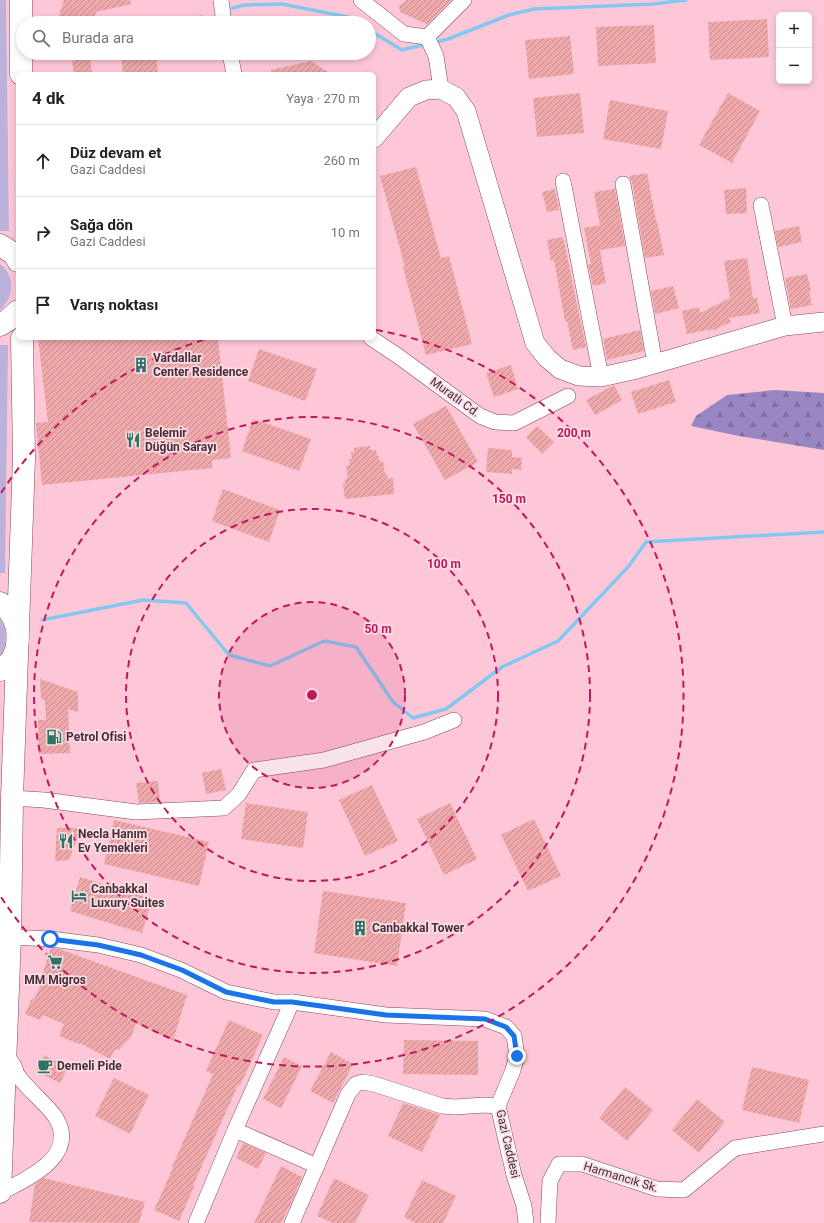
<!DOCTYPE html>
<html lang="tr">
<head>
<meta charset="utf-8">
<style>
  :root { --surface:#fff; --page:#f6f6f6; --text:#222; --muted:#767676; --line:#e0e0e0 }
  body { margin:0; font-family:Roboto,sans-serif; background:var(--page); color:var(--text) }
  .controls { position:absolute; right:12px; top:12px; display:grid; overflow:hidden; border-radius:6px; box-shadow:0 2px 6px #0003 }
  .controls button { width:36px; height:36px; display:grid; place-items:center; padding:0; border:0; border-bottom:1px solid var(--line); background:var(--surface); color:var(--text); font:20px sans-serif }
  .stop { position:absolute; width:12px; height:12px; margin:-9px; border:3px solid #1a73e8; border-radius:50%; background:#fff }
  .stop.end { background:#1a73e8; border-color:#fff; box-shadow:0 1px 4px #0008 }
  .list { margin:0; padding:0; list-style:none }
  h2 { display:flex; justify-content:space-between; align-items:center; height:52px; margin:0; padding:0 16px; font-size:17px }
  h2 small { font-size:13px; font-weight:400; color:var(--muted) }
  .list li { display:grid; grid-template-columns:26px 1fr auto; gap:12px; align-items:center; box-sizing:border-box; height:72px; padding:0 16px; border-top:1px solid var(--line) }
  .list b { display:block; font-size:15px; white-space:nowrap }
  .list p { margin:0; font-size:13px; white-space:nowrap; color:var(--muted) }
  .list em { font-size:13px; font-style:normal; color:var(--muted) }
  .icon { flex:none; width:22px; height:22px; fill:none; stroke:currentColor; stroke-width:2; stroke-linecap:round; stroke-linejoin:round }
  .map { position:relative; flex:none; width:824px; height:1223px; overflow:hidden }
  .search { position:absolute; background:var(--surface); box-shadow:0 2px 6px #0003; left:16px; top:16px; width:360px; height:44px; display:flex; align-items:center; gap:10px; box-sizing:border-box; padding:0 14px; border-radius:22px; color:var(--muted); font-size:15px }
  .panel { position:absolute; background:var(--surface); box-shadow:0 2px 6px #0003; left:16px; top:72px; width:360px; height:268px; border-radius:6px }
  .map>svg:first-child { display:block }
</style>
</head>
<body>
<div class="map">
<svg width="824" height="1223" viewBox="0 0 824 1223">
  <defs>
    <pattern id="forest-firs" width="22" height="20" patternUnits="userSpaceOnUse"><rect width="22" height="20" fill="#9987c4"/><path d="M5 1l3.5 6h-7zM16 11l3.5 6h-7z" fill="#7f6fa0"/></pattern>
    <pattern id="building-hatch" width="6" height="6" patternUnits="userSpaceOnUse"><rect width="6" height="6" fill="#efa9ab"/><path d="M-1 1l2-2M0 6l6-6M5 7l2-2" fill="none" stroke="#c48a8c"/></pattern>
  </defs>
  <rect width="100%" height="100%" fill="#fdc7d8"/>
  <g fill="#bcb1da">
    <path d="M0 0H6L9 231H0Z"/>
    <path d="M0 264C16 276 14 298 0 310Z"/>
    <path d="M0 345H8L5 573H0Z"/>
    <path d="M0 619C8 630 8 644 0 655Z"/>
  </g>
  <path fill="url(#forest-firs)" d="M775 390 824 393V450L739 436 691 426 696 416 727 395Z"/>
  <g fill="none" stroke-linecap="round" stroke-linejoin="round">
    <g stroke="#84c7f1" stroke-width="3.5">
      <path d="M232 8 245 5 282 4 348 17 358 23"/>
      <path d="M187 23 201 17"/>
      <path d="M369 30 402 50 427 44"/>
      <path d="M433 43 448 39 509 15 534 9 653 4 686 0"/>
      <path d="M42 620 143 600 186 603 229 655 270 666 324 641 356 647 393 702 413 718 446 709 502 667 558 641 628 567 646 542 824 532"/>
    </g>
  </g>
  <g fill="url(#building-hatch)">
    <path d="M64 0H130L131 4 96 12 93 23H66L59 15Z"/>
    <path d="M407 0H451L427 24 400 12 399 6Z"/>
    <path d="M767 19 769 57 710 60 708 22Z"/>
    <path d="M654 25 656 63 598 66 596 27Z"/>
    <path d="M570 36 574 74 529 79 525 40Z"/>
    <path d="M121 53H156L158 74H123Z"/>
    <path d="M90 58 92 74H74L72 61Z"/>
    <path d="M311 61 331 74H272L271 70Z"/>
    <path d="M580 93 584 133 537 137 533 98Z"/>
    <path d="M728 93 760 111 732 163 699 145Z"/>
    <path d="M610 100 668 111 661 149 603 139Z"/>
    <path d="M416 167 441 258 449 256 472 344 426 355 403 267H405L380 176Z"/>
    <path d="M647 173 656 221H657L664 255 645 258 632 182 629 176Z"/>
    <path d="M746 188 747 213 726 214 724 190Z"/>
    <path d="M555 189 559 210 547 212 542 192Z"/>
    <path d="M615 189 625 246 600 250 606 283 593 286 588 264H591L584 228 600 225 594 192Z"/>
    <path d="M799 226 802 242 778 247 775 231Z"/>
    <path d="M563 237 586 347 573 350 567 321H565L554 260 551 261 547 240Z"/>
    <path d="M747 258 753 298H757L760 313 729 318 731 322 714 330 713 329 687 334 682 311 699 307 700 313 730 298 724 261Z"/>
    <path d="M807 274 811 291H809L812 305 791 309 785 278Z"/>
    <path d="M673 286 679 308 655 314 651 291Z"/>
    <path d="M640 330 644 351 607 360 603 339Z"/>
    <path d="M38 338H218L231 458 212 460V468L42 485 36 423 48 422Z"/>
    <path d="M259 349 317 369 305 401 248 381Z"/>
    <path d="M511 365 518 389 494 397 486 373Z"/>
    <path d="M669 380 676 402 638 414 631 392Z"/>
    <path d="M614 385 622 400 595 415 586 400Z"/>
    <path d="M446 406 478 462 445 480 413 424Z"/>
    <path d="M253 419 311 439 299 471 242 451Z"/>
    <path d="M537 426 554 442 542 454 526 437Z"/>
    <path d="M370 446V450H376L377 456H379L380 462 383 461 385 474H387L388 479 393 478 394 494 345 499 343 484H345V479L348 478 346 466 350 465 349 459H352L351 452H354V448Z"/>
    <path d="M488 448 512 450V457L522 458 521 470 512 469V474L486 472Z"/>
    <path d="M223 489 280 510 269 542 212 521Z"/>
    <path d="M40 679 78 692V712L68 709 70 753 39 754 38 720H46L45 700 41 699Z"/>
    <path d="M221 769 226 790 206 794 202 773Z"/>
    <path d="M158 781 160 802 139 803 136 783Z"/>
    <path d="M372 785 398 841 365 856 339 800Z"/>
    <path d="M246 803 308 812 303 848 241 839Z"/>
    <path d="M450 803 477 859 444 875 417 819Z"/>
    <path d="M534 819 561 876 528 891 501 835Z"/>
    <path d="M114 820 209 842 199 886 104 864Z"/>
    <path d="M57 828H81L69 860 55 861Z"/>
    <path d="M80 877 152 899 142 933 70 911Z"/>
    <path d="M323 891 406 903 397 966 314 953Z"/>
    <path d="M51 948 59 949 187 995 173 1041 136 1023 131 1037 119 1050 115 1049 110 1059 80 1043 79 1044 59 1036 64 1024 43 1015 40 1020 25 1014 31 1000 34 999 44 979 41 978Z"/>
    <path d="M229 1020 263 1035 240 1086 238 1085 193 1186 194 1187 179 1221 154 1210 173 1168 172 1167 213 1074 206 1071Z"/>
    <path d="M404 1040 478 1041V1075L403 1074Z"/>
    <path d="M331 1052 353 1064 333 1103 310 1091Z"/>
    <path d="M44 1055 68 1067 60 1083 36 1071Z"/>
    <path d="M284 1057 302 1066 281 1108 263 1099Z"/>
    <path d="M752 1067 809 1080 799 1123 742 1110Z"/>
    <path d="M114 1078 149 1095 130 1134 95 1116Z"/>
    <path d="M625 1087 653 1110 627 1141 599 1118Z"/>
    <path d="M697 1099 725 1122 699 1153 672 1130Z"/>
    <path d="M403 1103 440 1115 422 1152 388 1136Z"/>
    <path d="M243 1143 266 1153 258 1169 236 1158Z"/>
    <path d="M281 1166 302 1177 292 1201 281 1223H254Z"/>
    <path d="M43 1178 145 1202 139 1223 29 1222 35 1184Z"/>
    <path d="M334 1178 369 1195 355 1223H333L317 1216Z"/>
    <path d="M422 1180 456 1196 443 1223H416L404 1217Z"/>
  </g>
  <g fill="none" stroke-linecap="round" stroke-linejoin="round">
    <g stroke="#82485e" stroke-width="16">
      <g id="minor">
        <path d="M221 0 224 23"/>
        <path d="M361 0 404 34 427 37"/>
        <path d="M427 37 436 56 441 89"/>
        <path d="M427 37 464 0"/>
        <path d="M230 53 234 74"/>
        <path d="M563 181 601 377"/>
        <path d="M623 184 655 364"/>
        <path d="M761 205 785 326"/>
        <path d="M371 338 398 356 480 416 495 422 514 423 568 396"/>
        <path d="M12 798 44 800 136 812 224 808 239 794 254 770 324 760 424 732 454 720"/>
        <path d="M10 937 51 939 98 945 141 955 181 970 226 992 274 1002H292L386 1015 485 1019 506 1027 514 1036 517 1056 513 1070 498 1106 514 1175 524 1206 526 1223"/>
        <path d="M235 1130 317 1166"/>
        <path d="M0 1193C26 1179 79 1157 56 1118 46 1103 30 1092 19 1077 16 1074 16 1070 14 1066 12 1062 8 1058 5 1054"/>
        <path d="M196 1223 235 1130 292 1002"/>
        <path d="M292 1223 348 1094 356 1084 363 1082 374 1084 442 1106 455 1107 484 1105 498 1106"/>
        <path d="M548 1223 550 1181 559 1164H582L657 1189 684 1190 735 1148 824 1134"/>
      </g>
    </g>
    <g stroke="#82485e" stroke-width="20">
      <path id="tertiary" d="M374 138 409 97 426 90 441 89 456 97 466 111 535 343 547 358 560 369 579 376 601 377 637 369 785 326 824 322"/>
    </g>
    <g stroke="#82485e" stroke-width="23">
      <g id="trunk">
        <path d="M21 0V74"/>
        <path d="M0 245 14 254 18 261"/>
        <path d="M0 325 8 320 18 311"/>
        <path d="M0 603C4 606 9 610 11 614 22 632 20 659 0 670"/>
        <path d="M0 1192 10 937 12 798 24 458 22 338"/>
      </g>
    </g>
    <use href="#minor" stroke="#fff" stroke-width="15"/>
    <use href="#tertiary" stroke="#fff" stroke-width="19"/>
    <use href="#trunk" stroke="#fff" stroke-width="22"/>
  </g>
  <g fill="none" stroke-linecap="round" stroke-linejoin="round">
    <path stroke="#1a73e8" stroke-width="5" d="M50 939 98 945 141 955 182 970 226 992 274 1002H292L386 1015 485 1019 506 1027 514 1036 517 1056"/>
  </g>
  <circle cx="312" cy="695" r="93" fill="#c2185b" fill-opacity=".12"/>
  <g fill="none" stroke="#c2185b" stroke-width="2" stroke-dasharray="7 5">
    <circle cx="312" cy="695" r="93"/>
    <circle cx="312" cy="695" r="186"/>
    <circle cx="312" cy="695" r="278"/>
    <path d="M1 493A371 371 0 0 1 210 338M376 330A371 371 0 1 1 1 897"/>
  </g>
  <defs>
    <g id="building-bare" transform="scale(1.2)"><path d="M-4-6H4V6H1V3H-1V6H-4ZM-2.5-4.3h1.7v1.8h-1.7ZM.8-4.3h1.7v1.8H.8ZM-2.5-1h1.7V.8h-1.7ZM.8-1h1.7V.8H.8Z" fill="#2f7364" stroke="#f9dde5" stroke-width="2.5" paint-order="stroke"/></g>
    <g id="restaurant-bare" transform="scale(1.2)"><path d="M-5-6h1v4h1v-4h1v4h1v-4h1v5L-1.5 .5V6h-2V.5L-5-1ZM5-6V6H3V1.5H1.5Q1.5-4 5-6Z" fill="#2f7364" stroke="#f9dde5" stroke-width="2.5" paint-order="stroke"/></g>
    <g id="fuel-bare" transform="scale(1.2)"><path d="M-5.5-6h7V0h2V4h1.3V-2.5L3-4.5l.8-.8L6-3V5H2.5V1h-1V6h-7ZM-4.2-4.7v3.2H.2V-4.7Z" fill="#2f7364" stroke="#f9dde5" stroke-width="2.5" paint-order="stroke"/></g>
    <g id="hotel-bare" transform="scale(1.2)"><path d="M-6-4.5h1.5V1H6V5H4.5V3h-9V5H-6ZM-4 0a1.8 1.8 0 1 1 3.6 0ZM.5 0V-2.5h3Q6-2.5 6 0Z" fill="#2f7364" stroke="#f9dde5" stroke-width="2.5" paint-order="stroke"/></g>
    <g id="supermarket-bare" transform="scale(1.2)"><path d="M-6-5.5h2.5l.6 2H6L4.5 2H-2.5L-4.4-4H-6ZM-1.5 3.2a1.3 1.3 0 1 0 .1 0ZM3 3.2a1.3 1.3 0 1 0 .1 0Z" fill="#2f7364" stroke="#f9dde5" stroke-width="2.5" paint-order="stroke"/></g>
    <g id="cafe-bare" transform="scale(1.2)"><path d="M-5.5-4.5H6V0H3Q3 3.5 0 3.5H-2.5Q-5.5 3.5-5.5 0ZM3-3.2v2h1.7v-2ZM-6 4.5H4V6H-6Z" fill="#2f7364" stroke="#f9dde5" stroke-width="2.5" paint-order="stroke"/></g>
  </defs>
  <g fill-rule="evenodd">
    <use href="#building-bare" x="141" y="365"/>
    <use href="#restaurant-bare" x="133" y="440"/>
    <use href="#fuel-bare" x="54" y="737"/>
    <use href="#restaurant-bare" x="66" y="841"/>
    <use href="#hotel-bare" x="79" y="896"/>
    <use href="#building-bare" x="360" y="928"/>
    <use href="#supermarket-bare" x="55" y="962"/>
    <use href="#cafe-bare" x="45" y="1066"/>
  </g>
  <g text-anchor="middle" stroke-width="3.5" stroke-linejoin="round" paint-order="stroke">
    <g font-size="12" font-weight="bold" fill="#492e37" stroke="#f9dde5" text-anchor="start">
      <text x="153" y="362">Vardallar<tspan x="153" dy="14">Center Residence</tspan></text>
      <text x="145" y="437">Belemir<tspan x="145" dy="14">Düğün Sarayı</tspan></text>
      <text x="66" y="741">Petrol Ofisi</text>
      <text x="78" y="838">Necla Hanım<tspan x="78" dy="14">Ev Yemekleri</tspan></text>
      <text x="91" y="893">Canbakkal<tspan x="91" dy="14">Luxury Suites</tspan></text>
      <text x="372" y="932">Canbakkal Tower</text>
      <text x="55" y="984" text-anchor="middle">MM Migros</text>
      <text x="57" y="1070">Demeli Pide</text>
    </g>
    <g font-size="12" fill="#492e37" stroke="#f9dde5">
      <text transform="translate(455 397) rotate(36)" y="4">Muratlı Cd.</text>
      <text transform="translate(508 1144) rotate(77)" y="4">Gazi Caddesi</text>
      <text transform="translate(621 1177) rotate(17)" y="4">Harmancık Sk.</text>
    </g>
  </g>
  <circle cx="312" cy="695" r="6" fill="#c2185b" stroke="#f9dde5" stroke-width="2"/>
  <g font-size="12" text-anchor="middle" font-weight="bold" fill="#c2185b" stroke="#f9dde5" stroke-width="3.5" stroke-linejoin="round" paint-order="stroke">
    <text x="574" y="437">200 m</text>
    <text x="509" y="503">150 m</text>
    <text x="444" y="568">100 m</text>
    <text x="378" y="633">50 m</text>
  </g>
</svg>
<div class="controls">
<button>+</button>
<button>−</button>
</div>
<div class="stop" style="left:50px;top:939px"></div>
<div class="stop end" style="left:517px;top:1056px"></div>
<div class="search"><svg class="icon" aria-label="search" viewBox="0 0 24 24"><circle cx="10" cy="10" r="6"/><path d="M15 15l6 6"/></svg>Burada ara</div>
<section class="panel">
<h2>4 dk<small>Yaya · 270 m</small></h2>
<ul class="list">
<li><svg class="icon" aria-label="ahead" viewBox="0 0 24 24"><path d="M12 20V5M6 11l6-6 6 6"/></svg><div><b>Düz devam et</b><p>Gazi Caddesi</p></div><em>260 m</em></li>
<li><svg class="icon" aria-label="right" viewBox="0 0 24 24"><path d="M7 20v-9h11M14 6l5 5-5 5"/></svg><div><b>Sağa dön</b><p>Gazi Caddesi</p></div><em>10 m</em></li>
<li><svg class="icon" aria-label="arrive" viewBox="0 0 24 24"><path d="M6 21V4h12l-3 4 3 4H6"/></svg><div><b>Varış noktası</b></div></li>
</ul>
</section>
</div>
</body>
</html>
